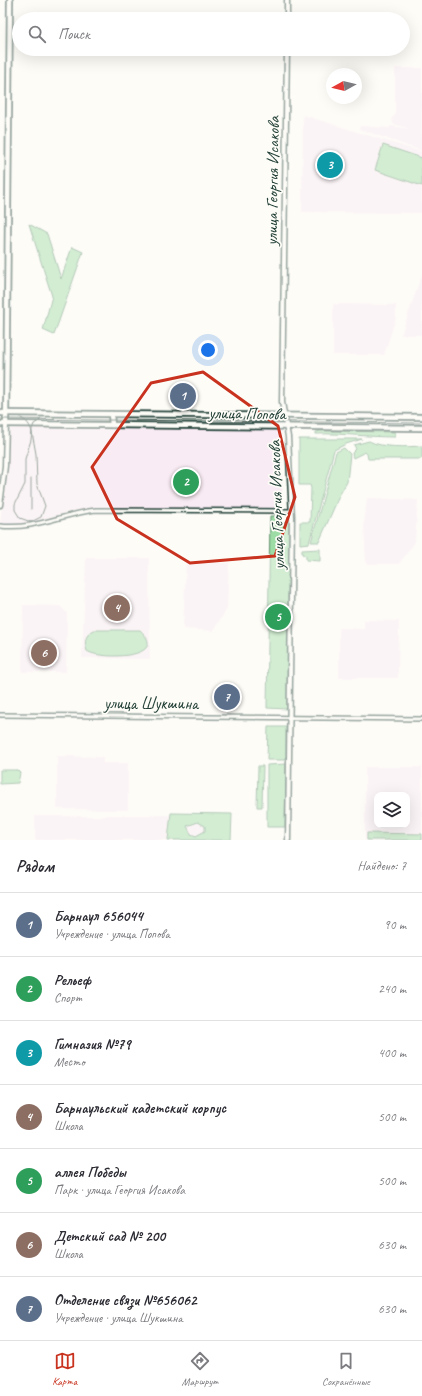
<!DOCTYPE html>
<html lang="ru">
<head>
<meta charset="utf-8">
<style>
  :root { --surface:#fff; --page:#f2f2f3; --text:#2b2b33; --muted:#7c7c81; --line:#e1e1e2; --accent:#c8321e }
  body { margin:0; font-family:Caveat,sans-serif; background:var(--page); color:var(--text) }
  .controls { position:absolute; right:12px; bottom:12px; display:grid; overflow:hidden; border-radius:8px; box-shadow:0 4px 16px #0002 }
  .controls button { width:36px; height:36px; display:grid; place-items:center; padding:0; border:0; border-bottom:1px solid var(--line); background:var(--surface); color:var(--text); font:20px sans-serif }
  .compass { position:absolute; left:326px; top:68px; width:36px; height:36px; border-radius:50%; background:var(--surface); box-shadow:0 4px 16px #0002; rotate:262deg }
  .you { position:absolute; left:208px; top:350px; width:14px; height:14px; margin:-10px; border:3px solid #fff; border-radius:50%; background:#1a73e8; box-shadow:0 0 0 6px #1a73e833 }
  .badge { display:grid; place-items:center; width:26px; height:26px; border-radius:50%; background:var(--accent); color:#fff; font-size:13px; font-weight:700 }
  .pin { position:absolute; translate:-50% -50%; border:2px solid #fff; box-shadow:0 1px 4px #0006 }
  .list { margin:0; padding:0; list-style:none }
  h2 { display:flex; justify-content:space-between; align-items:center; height:52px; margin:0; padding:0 16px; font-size:17px }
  h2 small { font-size:13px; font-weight:400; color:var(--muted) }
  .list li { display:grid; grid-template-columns:26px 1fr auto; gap:12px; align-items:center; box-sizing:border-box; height:64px; padding:0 16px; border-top:1px solid var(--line) }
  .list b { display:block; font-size:15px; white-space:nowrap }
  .list p { margin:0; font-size:13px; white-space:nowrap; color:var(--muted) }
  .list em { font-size:13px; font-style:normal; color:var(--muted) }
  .icon { flex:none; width:22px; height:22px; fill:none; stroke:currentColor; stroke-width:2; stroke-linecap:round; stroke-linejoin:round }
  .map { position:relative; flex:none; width:422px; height:840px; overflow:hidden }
  .search { position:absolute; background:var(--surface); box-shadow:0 4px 16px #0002; left:12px; right:12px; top:12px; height:44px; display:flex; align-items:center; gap:10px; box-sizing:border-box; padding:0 14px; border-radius:22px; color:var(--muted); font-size:15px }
  .sheet { height:500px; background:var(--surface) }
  nav { display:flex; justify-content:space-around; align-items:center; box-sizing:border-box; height:56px; border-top:1px solid var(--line); background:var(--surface); font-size:11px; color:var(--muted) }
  nav a { display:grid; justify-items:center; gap:2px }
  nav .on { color:var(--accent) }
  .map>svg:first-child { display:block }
</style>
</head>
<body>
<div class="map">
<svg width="422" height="840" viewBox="0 0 422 840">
  <rect width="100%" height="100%" fill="#fdfcf7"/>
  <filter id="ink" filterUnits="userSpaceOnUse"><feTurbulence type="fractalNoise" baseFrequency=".025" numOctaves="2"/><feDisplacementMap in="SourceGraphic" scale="8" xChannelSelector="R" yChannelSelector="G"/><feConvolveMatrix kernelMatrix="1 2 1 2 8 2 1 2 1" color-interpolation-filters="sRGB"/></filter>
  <g filter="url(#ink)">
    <g fill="#f9ebf3" fill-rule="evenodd">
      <path d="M395 68H422V131H420H422V151L359 129 360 126 389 128 391 126 411 129 393 124 392 117 395 116Z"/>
      <path d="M303 115 422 152V213L302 212Z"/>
      <path d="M422 274V335H401Z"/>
      <path d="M333 304 396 305V318L384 355H333Z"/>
      <path d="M14 427 282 430V507L273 510 111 508 67 512 33 525 0 524 9 435 11 428Z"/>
      <path d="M367 498 418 500 415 542 399 564H366L364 523Z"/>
      <path d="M86 558H149L150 659 82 658Z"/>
      <path d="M186 561 229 563 227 609 213 631 183 629Z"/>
      <path d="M23 605 60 606 67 613 66 672H22Z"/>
      <path d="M364 620 399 621 398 678H339V628L364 629Z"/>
      <path d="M57 756 103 757V763H128V810L57 809Z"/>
      <path d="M365 767H422V840H365ZM377 795H407V825H377Z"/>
      <path d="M106 815H228V840H35V816H106Z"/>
    </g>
    <g fill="#9edca5" stroke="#5e8c6c" fill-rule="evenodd">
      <path d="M383 145 422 158V186L375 170Z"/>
      <path d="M29 224 47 234 61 279 72 247 83 252 54 335 43 330 52 296Z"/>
      <path d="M316 432 321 431 395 432V437C368 437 342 433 316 434Z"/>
      <path d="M299 439H362L346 444 334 450 309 543 300 544V522H310L311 488 310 485H299Z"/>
      <path d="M369 441C381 448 408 447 422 446V458L421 459H368L367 454 365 452 353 458 352 453 356 449 354 445Z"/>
      <path d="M344 448 350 454 347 482 340 494 319 542H311L336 452Z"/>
      <path d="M270 516H277V523L281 525 289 519 287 709 267 708Z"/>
      <path d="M320 549V561L306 560V556L302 554V550Z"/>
      <path d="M94 630H140C172 659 99 660 87 651 84 641 85 635 94 630Z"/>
      <path d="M268 727H286V760H267Z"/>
      <path d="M286 764 285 827H267V765Z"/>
      <path d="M258 766H263L262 807H257Z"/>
      <path d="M0 770H17L20 773 18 783 0 784Z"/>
      <path d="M171 813 232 814 231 840H168ZM198 822 205 826V831L196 836 191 834 187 826Z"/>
      <path d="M367 833 422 834V840H367Z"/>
    </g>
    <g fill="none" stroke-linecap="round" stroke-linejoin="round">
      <g stroke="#1f3d34" stroke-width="6">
        <g id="minor">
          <path d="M0 526C35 530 62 514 96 510L292 511"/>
          <path d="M0 715 422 719"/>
        </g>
      </g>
      <g stroke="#1f3d34" stroke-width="7">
        <g id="tertiary">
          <path d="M287 19V0"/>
          <path d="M287 49 282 402 288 437 292 517 288 840"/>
          <path d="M0 505 5 466 6 424"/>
        </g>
      </g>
      <g stroke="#1f3d34" stroke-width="8">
        <g id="secondary">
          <path d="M0 413 422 417"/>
          <path d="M111 414 112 425"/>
          <path d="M0 424 422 428"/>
          <path d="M6 424 10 0"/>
        </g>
      </g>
      <use href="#minor" stroke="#fdfcf7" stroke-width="3"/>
      <use href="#tertiary" stroke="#fdfcf7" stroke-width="4"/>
      <use href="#secondary" stroke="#fdfcf7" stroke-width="4.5"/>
      <g stroke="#1f3d34" stroke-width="1">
        <path d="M21 418C27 421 30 425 32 432L36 454 37 484 45 506 41 517 31 522 20 518 15 510V504L25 484V459L31 440 32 429 34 424 42 419"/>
        <path d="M0 419 422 423"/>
        <path d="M31 509V479"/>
      </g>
    </g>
  </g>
  <path d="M0 0H422V840H0ZM203 372 278 426 295 497 275 556 190 563 117 519 92 467 151 383Z" fill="#fdfcf7" fill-opacity=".55" fill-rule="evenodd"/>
  <path fill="none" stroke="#c8321e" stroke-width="3" stroke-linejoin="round" d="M203 372 278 426 295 497 275 556 190 563 117 519 92 467 151 383Z"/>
  <g text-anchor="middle" stroke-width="3.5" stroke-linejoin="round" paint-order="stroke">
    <g font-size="17" fill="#1f3d34" stroke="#fdfcf7">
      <text transform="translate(272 181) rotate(-89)" y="6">улица Георгия Исакова</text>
      <text transform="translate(247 413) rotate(1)" y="6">улица Попова</text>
      <text transform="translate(276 505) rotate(-92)" y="6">улица Георгия Исакова</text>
      <text x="151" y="709">улица Шукшина</text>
    </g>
  </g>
</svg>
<div class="controls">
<button><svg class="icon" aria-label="layers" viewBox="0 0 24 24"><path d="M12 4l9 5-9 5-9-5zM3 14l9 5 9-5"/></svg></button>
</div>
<svg class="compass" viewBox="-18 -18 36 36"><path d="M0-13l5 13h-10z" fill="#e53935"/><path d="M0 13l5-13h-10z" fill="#7c7c81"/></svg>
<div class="you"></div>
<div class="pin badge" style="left:183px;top:396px;background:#5c6f8a">1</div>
<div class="pin badge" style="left:186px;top:482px;background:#2e9e5b">2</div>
<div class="pin badge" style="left:330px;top:165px;background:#0f9aa8">3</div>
<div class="pin badge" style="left:117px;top:608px;background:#8d6e63">4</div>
<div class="pin badge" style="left:278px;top:617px;background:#2e9e5b">5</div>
<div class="pin badge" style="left:44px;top:653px;background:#8d6e63">6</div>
<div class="pin badge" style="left:227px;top:697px;background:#5c6f8a">7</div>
<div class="search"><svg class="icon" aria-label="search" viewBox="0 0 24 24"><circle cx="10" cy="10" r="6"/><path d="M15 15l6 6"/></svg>Поиск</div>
</div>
<section class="sheet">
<h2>Рядом<small>Найдено: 7</small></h2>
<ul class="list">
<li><span class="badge" style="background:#5c6f8a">1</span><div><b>Барнаул 656044</b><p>Учреждение · улица Попова</p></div><em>90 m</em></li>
<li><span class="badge" style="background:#2e9e5b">2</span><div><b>Рельеф</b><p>Спорт</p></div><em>240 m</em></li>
<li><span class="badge" style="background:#0f9aa8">3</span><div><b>Гимназия №79</b><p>Место</p></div><em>400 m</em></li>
<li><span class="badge" style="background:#8d6e63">4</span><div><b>Барнаульский кадетский корпус</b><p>Школа</p></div><em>500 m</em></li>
<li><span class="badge" style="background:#2e9e5b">5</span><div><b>аллея Победы</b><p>Парк · улица Георгия Исакова</p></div><em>500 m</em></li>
<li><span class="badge" style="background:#8d6e63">6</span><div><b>Детский сад № 200</b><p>Школа</p></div><em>630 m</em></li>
<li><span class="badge" style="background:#5c6f8a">7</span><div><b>Отделение связи №656062</b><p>Учреждение · улица Шукшина</p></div><em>630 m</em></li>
</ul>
</section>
<nav>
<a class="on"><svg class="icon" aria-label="map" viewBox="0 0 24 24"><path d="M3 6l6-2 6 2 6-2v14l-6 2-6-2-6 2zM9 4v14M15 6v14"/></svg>Карта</a>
<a><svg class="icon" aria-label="directions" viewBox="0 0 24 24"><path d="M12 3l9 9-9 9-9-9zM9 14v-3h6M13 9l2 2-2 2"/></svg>Маршрут</a>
<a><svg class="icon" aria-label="saved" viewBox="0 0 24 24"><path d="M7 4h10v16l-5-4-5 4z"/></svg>Сохранённые</a>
</nav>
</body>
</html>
